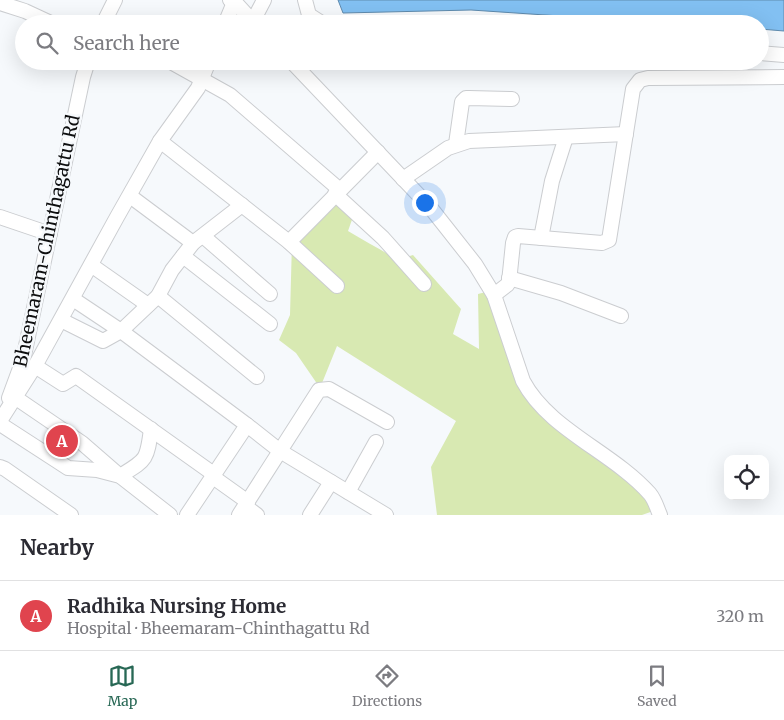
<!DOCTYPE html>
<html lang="en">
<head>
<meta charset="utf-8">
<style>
  :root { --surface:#fff; --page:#f2f2f3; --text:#2b2b33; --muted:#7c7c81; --line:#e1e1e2; --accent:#286855 }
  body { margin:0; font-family:Merriweather,serif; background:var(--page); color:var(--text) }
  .controls { position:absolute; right:15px; bottom:15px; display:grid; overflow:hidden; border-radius:10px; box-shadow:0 5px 20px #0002 }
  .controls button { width:45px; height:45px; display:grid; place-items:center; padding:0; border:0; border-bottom:1px solid var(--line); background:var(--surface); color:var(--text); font:25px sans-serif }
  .you { position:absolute; left:424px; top:202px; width:18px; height:18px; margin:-12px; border:4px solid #fff; border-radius:50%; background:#1a73e8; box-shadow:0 0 0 8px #1a73e833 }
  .badge { display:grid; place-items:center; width:32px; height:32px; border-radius:50%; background:var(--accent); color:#fff; font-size:16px; font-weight:700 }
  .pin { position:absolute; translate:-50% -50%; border:2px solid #fff; box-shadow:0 1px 5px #0006 }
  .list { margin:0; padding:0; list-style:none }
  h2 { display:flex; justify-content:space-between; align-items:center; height:65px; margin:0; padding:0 20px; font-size:21px }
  h2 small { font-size:16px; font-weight:400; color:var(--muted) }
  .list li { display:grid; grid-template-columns:32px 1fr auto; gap:15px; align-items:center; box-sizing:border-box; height:70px; padding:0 20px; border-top:1px solid var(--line) }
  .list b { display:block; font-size:19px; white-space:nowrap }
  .list p { margin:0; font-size:16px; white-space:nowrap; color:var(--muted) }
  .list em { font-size:16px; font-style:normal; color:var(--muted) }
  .icon { flex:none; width:28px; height:28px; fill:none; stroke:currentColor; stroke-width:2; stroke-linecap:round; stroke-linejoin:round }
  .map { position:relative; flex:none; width:784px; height:515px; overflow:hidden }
  .search { position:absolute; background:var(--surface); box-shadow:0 5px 20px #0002; left:15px; right:15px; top:15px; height:55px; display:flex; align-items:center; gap:12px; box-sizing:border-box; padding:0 18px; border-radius:28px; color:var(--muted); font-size:19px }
  .sheet { height:135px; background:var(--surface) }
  nav { display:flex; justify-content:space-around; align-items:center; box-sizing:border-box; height:70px; border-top:1px solid var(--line); background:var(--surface); font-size:14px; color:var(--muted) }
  nav a { display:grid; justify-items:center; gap:2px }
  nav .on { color:var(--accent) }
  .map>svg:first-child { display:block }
</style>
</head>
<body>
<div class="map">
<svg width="784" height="515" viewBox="0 0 784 515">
  <rect width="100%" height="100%" fill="#f6f9fc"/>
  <path fill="#d8e9b2" d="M338 197 354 214 348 231C364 241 381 249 397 260L413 255 461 309 453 334 479 349 478 294 490 291 525 393 612 464 656 510 642 515H437L431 467 456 421 337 346 320 388 296 353 279 340 290 315 292 242Z"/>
  <path fill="#82c0f2" stroke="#5f8bae" d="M338 0H784V31L760 29V24H679L471 10 343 13Z"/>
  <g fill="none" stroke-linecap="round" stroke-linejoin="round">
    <g stroke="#cbcdd0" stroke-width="16">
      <g id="minor">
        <path d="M230 0 234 1 255 24"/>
        <path d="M305 0 309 15 323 24"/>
        <path d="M0 3 25 11 53 24"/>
        <path d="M253 21 264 0"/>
        <path d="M103 24 115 0"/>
        <path d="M225 24 235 0"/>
        <path d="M760 53 784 55"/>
        <path d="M169 61 230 95 340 190"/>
        <path d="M291 61 430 207 475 264 494 295 523 381C549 430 613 452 650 494 655 500 657 508 660 515"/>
        <path d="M160 141 289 242 337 286"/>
        <path d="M456 144 462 102 466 98H469L512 99"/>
        <path d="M403 179 448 148 469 141 626 134"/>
        <path d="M335 194 383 238 424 284"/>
        <path d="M130 196 193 243"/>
        <path d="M0 217 50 234"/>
        <path d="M203 236 270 294"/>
        <path d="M541 238 552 181 566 137"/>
        <path d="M289 242 378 152"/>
        <path d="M183 256 270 324"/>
        <path d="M91 265 148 305"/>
        <path d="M509 278 561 293 621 316"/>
        <path d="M494 295 507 285 509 282 513 243 515 237 518 236 602 243 609 240 633 89 640 80 648 78 784 77"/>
        <path d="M158 296 257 377"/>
        <path d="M61 320 103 341 121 331 73 299"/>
        <path d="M35 366 63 384 76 376 215 475"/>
        <path d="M9 398 23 360 83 77 88 61"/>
        <path d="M16 398 82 443 120 476C146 460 147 461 151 429"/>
        <path d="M0 421 35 366 117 217 160 141 198 88 209 61"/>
        <path d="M0 424 68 468 97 470 120 476 170 515"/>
        <path d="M247 425 280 451 386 515"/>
        <path d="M0 467 5 469 71 515"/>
        <path d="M213 477 248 502"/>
        <path d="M348 492 376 442"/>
        <path d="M245 506 257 515"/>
        <path d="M187 515 247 425 121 331 158 296 172 270 193 243 242 205"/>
        <path d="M239 515 319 390 329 389 387 422"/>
        <path d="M310 515 331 482"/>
      </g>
    </g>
    <use href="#minor" stroke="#fff" stroke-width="14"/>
  </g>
  <g text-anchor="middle" stroke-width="5" stroke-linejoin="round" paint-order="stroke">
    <g font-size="18" fill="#0d0e0f" stroke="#f6f9fc">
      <text transform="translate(47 241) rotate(-78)" y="6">Bheemaram-Chinthagattu Rd</text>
    </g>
  </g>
</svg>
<div class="controls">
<button><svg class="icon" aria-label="locate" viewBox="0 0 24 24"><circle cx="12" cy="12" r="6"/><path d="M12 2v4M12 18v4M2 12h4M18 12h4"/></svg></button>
</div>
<div class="you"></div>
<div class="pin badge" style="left:62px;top:441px;background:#e0444e">A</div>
<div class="search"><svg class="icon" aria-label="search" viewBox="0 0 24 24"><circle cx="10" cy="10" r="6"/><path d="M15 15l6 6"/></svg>Search here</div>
</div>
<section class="sheet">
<h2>Nearby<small></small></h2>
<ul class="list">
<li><span class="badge" style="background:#e0444e">A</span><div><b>Radhika Nursing Home</b><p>Hospital · Bheemaram-Chinthagattu Rd</p></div><em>320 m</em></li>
</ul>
</section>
<nav>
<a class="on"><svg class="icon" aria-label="map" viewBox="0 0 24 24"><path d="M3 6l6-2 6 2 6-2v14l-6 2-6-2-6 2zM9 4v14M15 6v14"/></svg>Map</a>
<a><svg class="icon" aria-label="directions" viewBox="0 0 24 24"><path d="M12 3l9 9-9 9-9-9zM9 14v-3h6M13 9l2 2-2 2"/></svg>Directions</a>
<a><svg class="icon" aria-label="saved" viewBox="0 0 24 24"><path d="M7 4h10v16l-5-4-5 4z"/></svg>Saved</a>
</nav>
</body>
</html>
